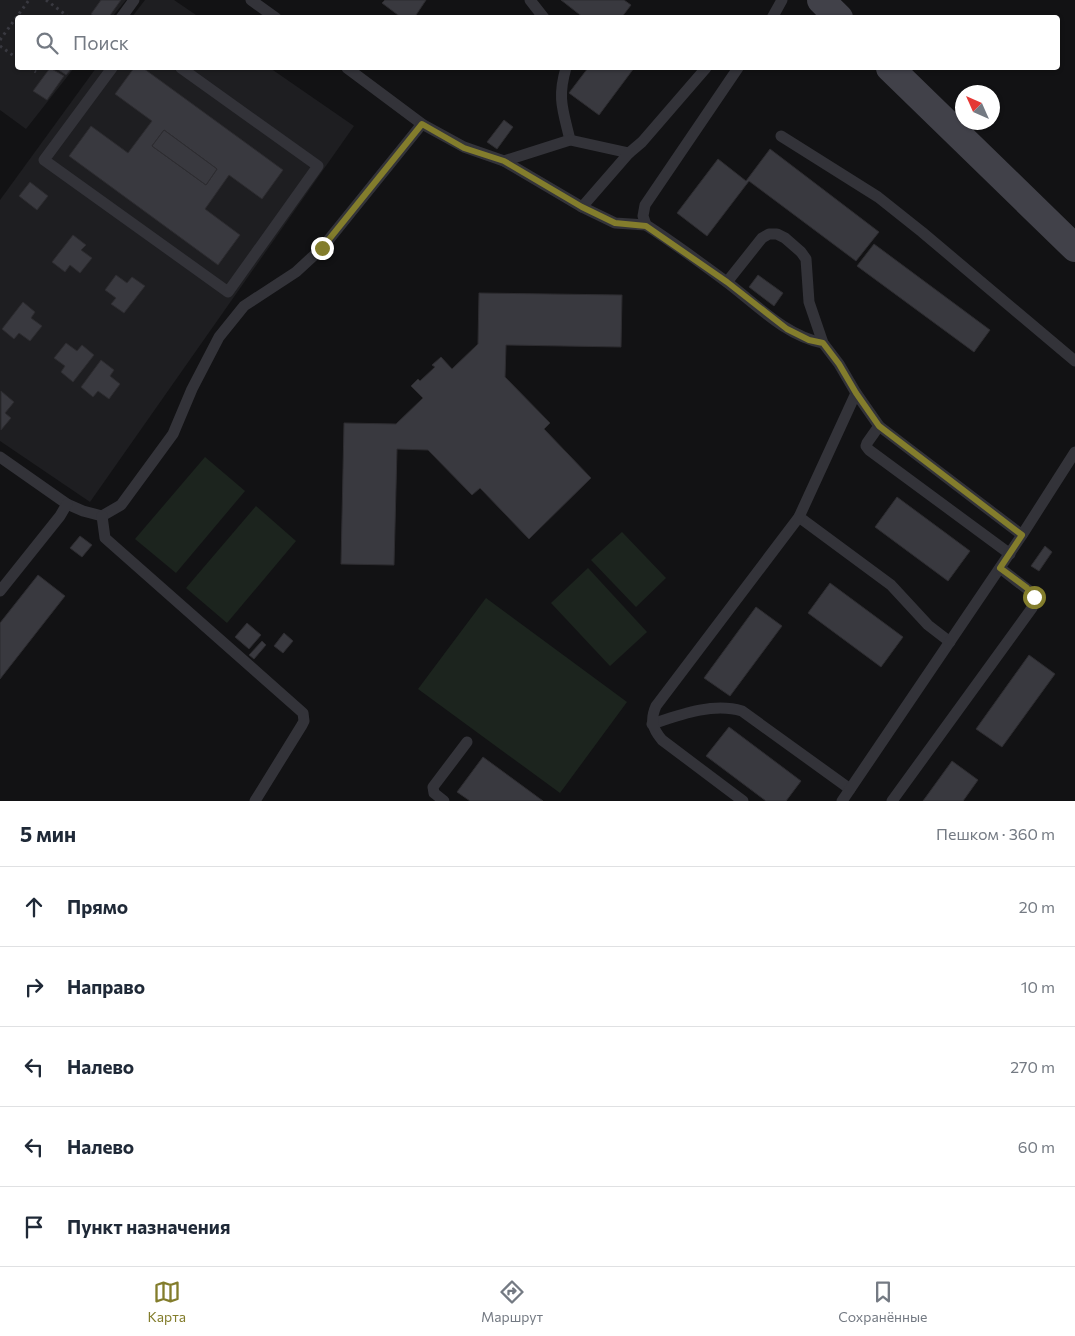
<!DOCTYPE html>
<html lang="ru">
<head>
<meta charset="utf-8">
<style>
  :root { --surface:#fff; --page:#f2f2f3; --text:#1f2937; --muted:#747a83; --line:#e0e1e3; --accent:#837d2c }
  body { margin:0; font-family:Commissioner,sans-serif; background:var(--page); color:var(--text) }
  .compass { position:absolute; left:955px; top:85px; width:45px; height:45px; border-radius:50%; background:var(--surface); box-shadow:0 1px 4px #0004; rotate:315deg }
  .stop { position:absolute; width:15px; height:15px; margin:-11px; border:4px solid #837d2c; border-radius:50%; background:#fff }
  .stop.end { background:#837d2c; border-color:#fff; box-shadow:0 1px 5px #0008 }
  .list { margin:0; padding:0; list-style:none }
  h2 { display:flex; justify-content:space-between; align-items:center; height:65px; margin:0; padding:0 20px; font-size:21px }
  h2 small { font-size:16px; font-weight:400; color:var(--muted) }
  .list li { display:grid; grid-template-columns:32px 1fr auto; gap:15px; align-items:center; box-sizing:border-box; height:80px; padding:0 20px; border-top:1px solid var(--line) }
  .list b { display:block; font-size:19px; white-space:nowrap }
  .list em { font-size:16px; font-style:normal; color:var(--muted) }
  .icon { flex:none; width:28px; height:28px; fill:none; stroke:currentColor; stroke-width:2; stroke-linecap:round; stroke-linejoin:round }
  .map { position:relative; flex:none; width:1075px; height:801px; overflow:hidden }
  .search { position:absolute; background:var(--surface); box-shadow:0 1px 4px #0004; left:15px; right:15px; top:15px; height:55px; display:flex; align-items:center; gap:12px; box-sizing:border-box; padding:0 18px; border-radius:5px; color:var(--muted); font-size:19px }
  .sheet { height:465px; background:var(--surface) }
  nav { display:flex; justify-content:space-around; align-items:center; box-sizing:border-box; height:70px; border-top:1px solid var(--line); background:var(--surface); font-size:14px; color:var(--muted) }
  nav a { display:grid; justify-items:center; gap:2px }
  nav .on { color:var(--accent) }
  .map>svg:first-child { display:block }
</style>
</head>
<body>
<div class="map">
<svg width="1075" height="801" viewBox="0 0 1075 801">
  <rect width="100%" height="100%" fill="#121214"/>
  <g fill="#1e1e21">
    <path d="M0 0H126L112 17 18 18V68H74L26 129 0 110Z"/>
    <path d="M145 0H174L199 17H132Z"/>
    <path d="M96 68H270L354 126 90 502 0 441V200Z"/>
  </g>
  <g fill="#1c241e">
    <path d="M205 457 245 491 176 573 135 539Z"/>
    <path d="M256 506 296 541 227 623 186 588Z"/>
    <path d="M622 532 666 578 636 607 591 560Z"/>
    <path d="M588 568 647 632 610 666 551 603Z"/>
    <path d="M486 598 627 702 560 793 418 689Z"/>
  </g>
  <g fill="#39393f" stroke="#2d2c30" fill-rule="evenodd">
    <path d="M101 0H121L108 18H96L91 14Z"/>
    <path d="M385 0H426L414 18H402L382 3Z"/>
    <path d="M561 0H624L631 5 621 18H584Z"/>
    <path d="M50 68 64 76 47 100 33 91Z"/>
    <path d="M56 68H72L66 75Z"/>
    <path d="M134 68H143L283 170 262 199 229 175 205 209 240 235 218 265 69 156 91 126 128 153 152 121 115 94ZM164 130 217 169 206 185 152 146Z"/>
    <path d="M588 68H634L599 115 569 93Z"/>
    <path d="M504 120 513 127 497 149 487 142Z"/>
    <path d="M164 130 217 169 206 185 152 146Z"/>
    <path d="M770 149 879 232 856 261 749 181 707 236 677 213 718 159 746 181Z"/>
    <path d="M30 182 48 196 37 210 19 196Z"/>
    <path d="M73 235 86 245 81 250 92 258 80 273 70 265 65 272 52 262Z"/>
    <path d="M874 244 990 330 974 352 857 266Z"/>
    <path d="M116 275 127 283 132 277 145 286 124 313 111 304 116 298 105 290Z"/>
    <path d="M758 275 783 293 774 306 749 287Z"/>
    <path d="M479 293 622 295 621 347 506 345 505 377 550 423 544 429 591 478 529 539 480 488 472 495 428 450 397 449 394 565 341 564 344 423 396 424 423 398 411 386 418 379 420 381 435 367 432 365 441 357 452 369 478 344Z"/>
    <path d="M23 302 35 312 31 318 42 326 30 341 19 333 14 339 2 329Z"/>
    <path d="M66 343 77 351 82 345 94 355 73 382 61 372 65 366 54 358Z"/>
    <path d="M101 360 114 370 110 376 120 384 109 399 98 391 93 397 81 387Z"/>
    <path d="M1 391 14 402 5 413 11 418 1 430Z"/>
    <path d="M897 497 970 551 948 581 875 527Z"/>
    <path d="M80 536 92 545 82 557 70 548Z"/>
    <path d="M1045 546 1052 552 1039 571 1031 566Z"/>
    <path d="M38 575 65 596 0 679V623Z"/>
    <path d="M830 583 903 637 881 667 808 613Z"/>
    <path d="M756 607 782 626 730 696 704 678Z"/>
    <path d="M247 623 261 635 249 649 235 637Z"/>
    <path d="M284 633 293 641 283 653 274 646Z"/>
    <path d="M262 641 266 645 254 659 249 655Z"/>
    <path d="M1029 655 1055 674 1002 747 976 729Z"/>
    <path d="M729 727 801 781 786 801H766L706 756Z"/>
    <path d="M483 757 543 801H470L457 792Z"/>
    <path d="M952 761 978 780 963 801H923Z"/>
  </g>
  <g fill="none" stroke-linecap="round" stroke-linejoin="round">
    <g stroke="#393940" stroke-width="3" stroke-dasharray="2.5 4" stroke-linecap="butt">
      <path d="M46 0 70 18"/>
      <path d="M0 40 29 0"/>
      <path d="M0 46 18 59"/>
      <path d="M29 68 36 72"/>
    </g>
    <g stroke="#333339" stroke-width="11">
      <path d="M251 0 276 18"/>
      <path d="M530 0 544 18"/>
      <path d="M121 18 134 0"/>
      <path d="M772 18 782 0"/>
      <path d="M112 68 44 160 228 292 318 166 181 68"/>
      <path d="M347 68 422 124 464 147 504 161 582 207 615 223 646 225"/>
      <path d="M566 68C557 98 563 110 570 140"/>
      <path d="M738 68 645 205 643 216 646 225C674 243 701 263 728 283 757 305 786 336 823 343L839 364 856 393 879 426 1022 535"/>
      <path d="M781 136 878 197 922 232 1075 361"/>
      <path d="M504 161 570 140 629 153"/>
      <path d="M582 207 629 153 642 142 706 68"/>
      <path d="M727 282 762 238 769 234H777L785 238 801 252 806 259 809 302 823 343"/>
      <path d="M879 426 867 443 866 446 869 450 1010 554"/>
      <path d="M0 457 67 504 83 511 102 516 121 505 173 434 192 389 219 337 244 306 296 272 322 248 422 124"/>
      <path d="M102 516 105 538 303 713 304 721 302 725 255 801"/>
      <path d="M799 517 891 585 928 625 950 642"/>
      <path d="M0 591 60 516 67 504"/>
      <path d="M652 724C679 715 713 702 742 711L850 789"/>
      <path d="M444 801 434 793 433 787 467 742"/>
      <path d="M743 801 662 740C652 728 650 720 656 706L799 517 856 393"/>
      <path d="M842 801 1022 535 1075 452"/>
      <path d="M892 801 1032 608C1035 602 1034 598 1031 592L1000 568"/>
    </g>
    <g stroke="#414149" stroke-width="28">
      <path d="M821 0 839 18"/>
      <path d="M890 68 1075 248"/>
    </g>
  </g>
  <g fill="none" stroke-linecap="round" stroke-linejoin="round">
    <path stroke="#837d2c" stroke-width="6" d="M322 248 422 124 464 148 504 161 582 207 615 223 646 226 727 282 787 329 809 340 823 343 839 364 856 393 879 426 1022 535 1000 568 1027 588 1034 597"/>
  </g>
</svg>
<svg class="compass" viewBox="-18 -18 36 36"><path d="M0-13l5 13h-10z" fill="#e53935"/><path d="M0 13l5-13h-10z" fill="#747a83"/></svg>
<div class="stop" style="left:1034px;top:597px"></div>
<div class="stop end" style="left:322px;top:248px"></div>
<div class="search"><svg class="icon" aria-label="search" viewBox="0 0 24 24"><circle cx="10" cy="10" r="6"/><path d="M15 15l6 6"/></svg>Поиск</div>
</div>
<section class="sheet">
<h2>5 мин<small>Пешком · 360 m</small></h2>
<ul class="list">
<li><svg class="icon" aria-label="ahead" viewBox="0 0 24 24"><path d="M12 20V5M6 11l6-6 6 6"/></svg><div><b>Прямо</b></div><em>20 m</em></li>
<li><svg class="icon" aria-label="right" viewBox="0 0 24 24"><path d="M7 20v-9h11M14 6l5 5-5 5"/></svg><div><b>Направо</b></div><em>10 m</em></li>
<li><svg class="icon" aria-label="left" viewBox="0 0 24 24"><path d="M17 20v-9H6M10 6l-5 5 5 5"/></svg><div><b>Налево</b></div><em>270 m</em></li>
<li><svg class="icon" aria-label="left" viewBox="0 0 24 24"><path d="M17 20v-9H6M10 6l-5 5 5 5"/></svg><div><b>Налево</b></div><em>60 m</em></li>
<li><svg class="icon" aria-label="arrive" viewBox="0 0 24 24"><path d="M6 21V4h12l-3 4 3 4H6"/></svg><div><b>Пункт назначения</b></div></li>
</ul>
</section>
<nav>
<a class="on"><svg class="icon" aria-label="map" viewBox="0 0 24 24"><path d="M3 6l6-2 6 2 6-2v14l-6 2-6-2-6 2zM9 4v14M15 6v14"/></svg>Карта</a>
<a><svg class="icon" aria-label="directions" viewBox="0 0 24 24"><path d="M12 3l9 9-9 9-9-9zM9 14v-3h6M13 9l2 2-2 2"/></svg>Маршрут</a>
<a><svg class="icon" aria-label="saved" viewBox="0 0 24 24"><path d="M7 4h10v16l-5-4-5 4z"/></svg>Сохранённые</a>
</nav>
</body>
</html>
